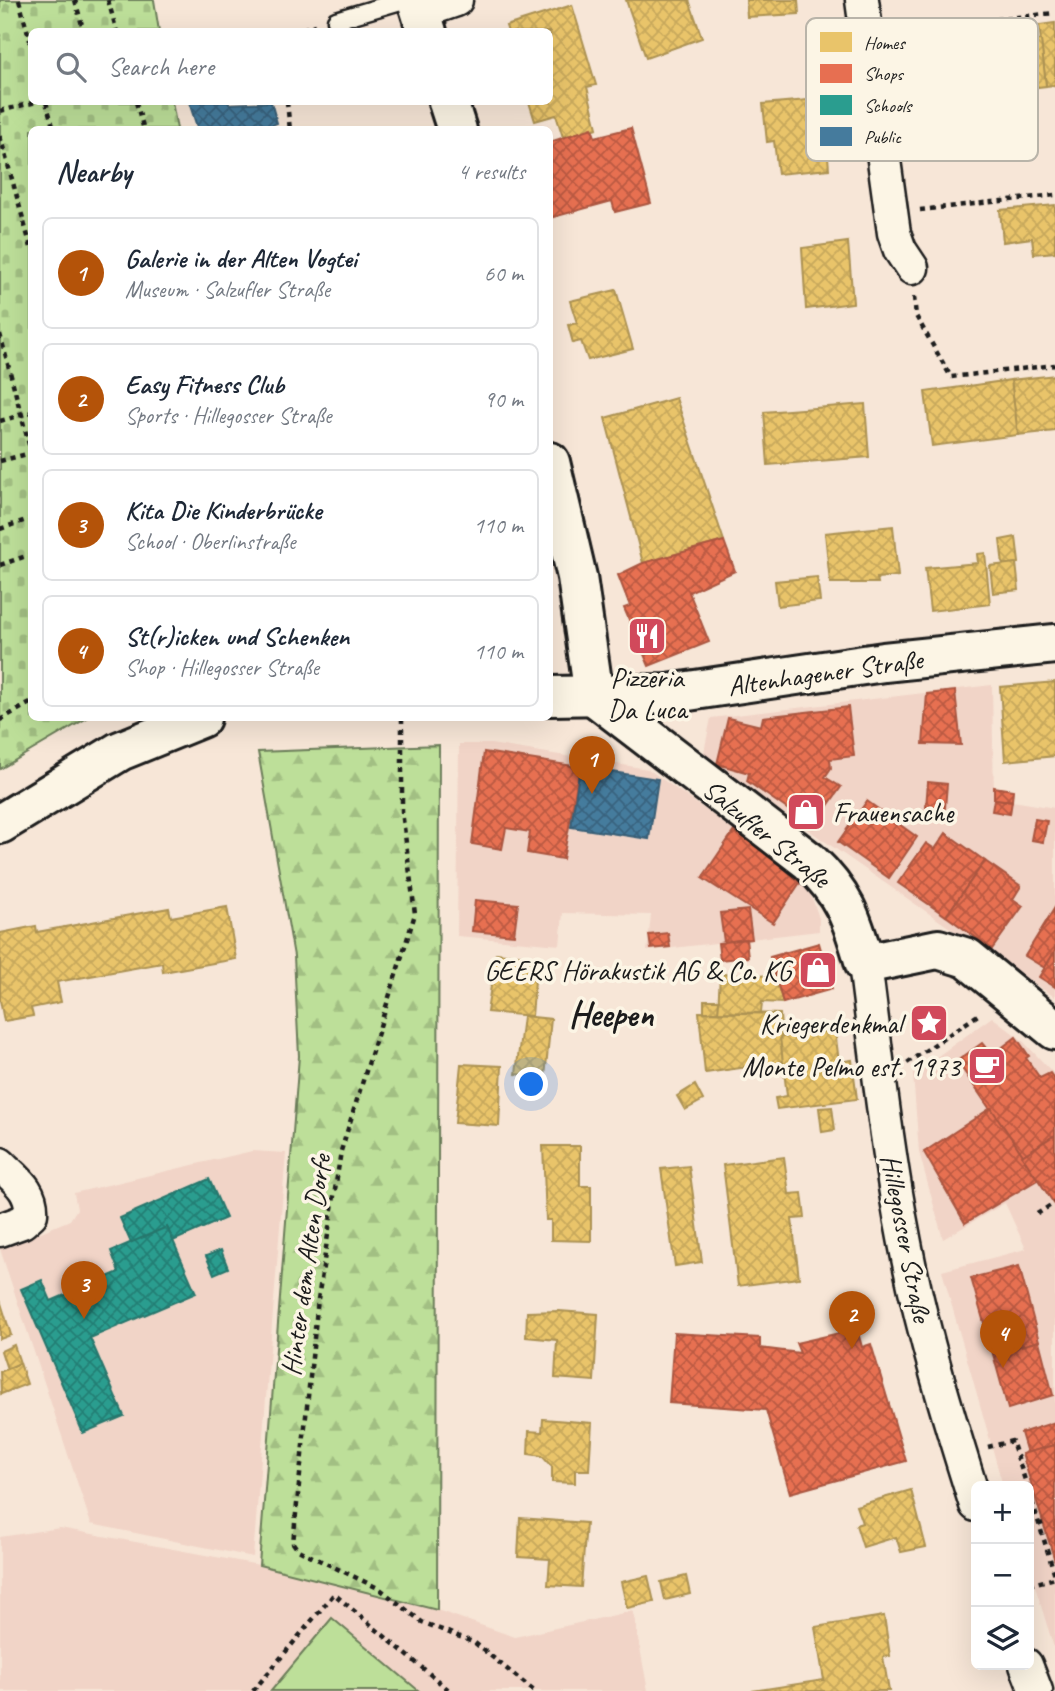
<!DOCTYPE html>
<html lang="en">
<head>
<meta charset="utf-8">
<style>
  :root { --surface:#fff; --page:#f6f6f7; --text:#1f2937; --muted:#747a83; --line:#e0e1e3; --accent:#b45309 }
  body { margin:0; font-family:Caveat,sans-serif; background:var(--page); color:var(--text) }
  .controls { position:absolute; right:21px; bottom:21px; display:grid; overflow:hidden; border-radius:10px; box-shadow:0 7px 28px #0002 }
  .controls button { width:63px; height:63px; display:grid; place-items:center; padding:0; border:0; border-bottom:2px solid var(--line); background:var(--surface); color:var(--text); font:35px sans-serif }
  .you { position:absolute; left:532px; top:1085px; width:24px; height:24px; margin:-18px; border:5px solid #fff; border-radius:50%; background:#1a73e8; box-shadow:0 0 0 10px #1a73e833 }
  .badge { display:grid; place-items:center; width:46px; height:46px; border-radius:50%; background:var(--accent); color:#fff; font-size:23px; font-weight:700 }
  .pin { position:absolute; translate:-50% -58px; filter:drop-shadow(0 2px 4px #0008) }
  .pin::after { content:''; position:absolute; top:37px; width:24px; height:21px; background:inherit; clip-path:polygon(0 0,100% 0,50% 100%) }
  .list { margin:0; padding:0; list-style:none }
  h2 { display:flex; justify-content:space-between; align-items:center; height:91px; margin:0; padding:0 28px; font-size:30px }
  h2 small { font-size:23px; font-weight:400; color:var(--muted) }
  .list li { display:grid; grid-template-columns:46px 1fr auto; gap:21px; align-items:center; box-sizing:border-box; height:112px; margin:0 14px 14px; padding:0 14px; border:2px solid var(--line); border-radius:10px }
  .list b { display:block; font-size:26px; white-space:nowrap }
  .list p { margin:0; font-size:23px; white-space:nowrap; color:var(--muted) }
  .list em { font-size:23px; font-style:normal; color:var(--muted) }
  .icon { flex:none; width:38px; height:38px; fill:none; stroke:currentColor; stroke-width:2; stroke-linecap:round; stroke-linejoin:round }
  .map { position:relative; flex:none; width:1055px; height:1691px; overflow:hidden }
  .search { position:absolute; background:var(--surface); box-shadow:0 7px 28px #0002; left:28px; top:28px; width:525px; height:77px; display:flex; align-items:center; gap:18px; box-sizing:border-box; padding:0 24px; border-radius:10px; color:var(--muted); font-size:26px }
  .panel { position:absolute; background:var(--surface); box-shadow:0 7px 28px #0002; left:28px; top:126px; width:525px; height:595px; border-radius:10px }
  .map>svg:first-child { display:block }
</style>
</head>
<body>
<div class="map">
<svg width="1055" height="1691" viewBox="0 0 1055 1691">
  <defs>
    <pattern id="forest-firs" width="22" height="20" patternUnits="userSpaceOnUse" patternTransform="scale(1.75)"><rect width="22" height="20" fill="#bddf99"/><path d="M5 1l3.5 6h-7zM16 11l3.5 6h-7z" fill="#a2bf83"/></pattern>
    <pattern id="cemetery-stones" width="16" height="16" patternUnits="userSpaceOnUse" patternTransform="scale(1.75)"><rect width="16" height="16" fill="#bddf99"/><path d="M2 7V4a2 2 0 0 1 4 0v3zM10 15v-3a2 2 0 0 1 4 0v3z" fill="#a2bf83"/></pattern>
    <pattern id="homes-cross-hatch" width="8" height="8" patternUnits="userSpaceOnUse" patternTransform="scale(1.75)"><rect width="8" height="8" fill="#e9c46a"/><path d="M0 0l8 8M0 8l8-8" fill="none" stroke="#c7a85b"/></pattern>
    <pattern id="shops-cross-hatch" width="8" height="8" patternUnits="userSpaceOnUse" patternTransform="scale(1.75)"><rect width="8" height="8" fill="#e76f51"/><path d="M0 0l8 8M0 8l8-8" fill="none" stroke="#ba5a42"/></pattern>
    <pattern id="schools-cross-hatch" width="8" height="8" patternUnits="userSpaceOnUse" patternTransform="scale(1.75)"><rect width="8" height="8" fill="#2a9d8f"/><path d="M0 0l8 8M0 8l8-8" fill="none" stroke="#237f74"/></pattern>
    <pattern id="public-cross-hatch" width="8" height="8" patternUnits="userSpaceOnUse" patternTransform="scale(1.75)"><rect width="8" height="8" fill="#457b9d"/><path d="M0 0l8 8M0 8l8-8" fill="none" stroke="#39647f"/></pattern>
  </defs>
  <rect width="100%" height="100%" fill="#f7e6d7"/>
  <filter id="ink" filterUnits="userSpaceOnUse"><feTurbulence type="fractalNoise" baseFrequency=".0143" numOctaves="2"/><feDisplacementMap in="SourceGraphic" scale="14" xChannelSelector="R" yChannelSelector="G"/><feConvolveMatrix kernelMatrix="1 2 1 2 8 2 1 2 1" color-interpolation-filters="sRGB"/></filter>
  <g filter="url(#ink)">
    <g fill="#f1d4c7">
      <path d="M992 685 994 798 1055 808V997L999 962 703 757 711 718Z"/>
      <path d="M459 744H491L648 769 806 881 819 918V931L647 951 651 915 563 913 560 945 457 936Z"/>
      <path d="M992 1017 1022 1040 1055 1075V1651L1029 1567V1486H1003L942 1271 1026 1249 1005 1203 943 1239 919 1152 913 1074Z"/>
      <path d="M252 1151 286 1153 253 1557 91 1524 0 1249 70 1220 77 1209 74 1193Z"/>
      <path d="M60 1528 259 1565 437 1610 515 1637 633 1611 648 1691H0V1537Z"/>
    </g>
    <path fill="url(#forest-firs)" stroke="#6c7e5a" stroke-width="2" d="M439 745 437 1610 259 1565 299 1056 294 956 258 752Z"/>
    <path fill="url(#cemetery-stones)" stroke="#6c7e5a" stroke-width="2" d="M0 0H154L159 31 32 32V102H172L177 129 32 130V718H87L0 769Z"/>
    <path fill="#bddf99" stroke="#6c7e5a" stroke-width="2" d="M332 1618 419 1691H271Z"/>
    <g fill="url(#homes-cross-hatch)" stroke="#ac9253" stroke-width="2">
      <path d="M626 0H689L702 38 646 58Z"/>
      <path d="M746 0H798L799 14 747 17Z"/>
      <path d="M572 5 596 85 587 87 597 128 563 137 556 115 535 121 529 102H550V32H508L506 26Z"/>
      <path d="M1055 23V85L1046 86 1039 25Z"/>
      <path d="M1041 40 1046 86 1012 90 1007 43Z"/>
      <path d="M830 98 833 130H826L829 169 778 174 774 141 767 142 763 104Z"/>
      <path d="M1055 205V252L1034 254 1032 238 1003 242 1000 210Z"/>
      <path d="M848 242 853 303 806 309 802 248Z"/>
      <path d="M616 290 633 349 588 360 581 341 573 343 568 325 577 323 570 301Z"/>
      <path d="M1055 375V431L1018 435 1011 380Z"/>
      <path d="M1011 380 1018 435 932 446 925 392Z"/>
      <path d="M676 398 724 541 643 563 605 418Z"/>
      <path d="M865 404 869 457 768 465 764 412Z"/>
      <path d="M893 526 898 576 877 578 878 583H830L825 533Z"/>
      <path d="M1016 537 1019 563 1003 565 1000 540Z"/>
      <path d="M985 553 990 604 930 611 925 568 978 563 977 554Z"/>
      <path d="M1016 563 1019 590 993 593 990 566Z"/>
      <path d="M817 577 820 601 778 606 775 581Z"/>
      <path d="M1055 682V756L1005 761 1000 687Z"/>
      <path d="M227 907 236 959 163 972 162 963 57 982 61 1002 31 1008 33 1016 4 1021 0 1000V933L36 926 37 932 169 908 171 917Z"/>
      <path d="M496 953 537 957 532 1016 487 1012Z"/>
      <path d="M720 974 775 976 783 1003 762 1002 761 1013 718 1012Z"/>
      <path d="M704 1000H719L718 1012H704Z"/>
      <path d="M699 1012 780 1014 783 1062 705 1073Z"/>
      <path d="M523 1016 551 1019 545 1077 516 1074Z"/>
      <path d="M835 1030 839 1062 852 1060 857 1099 777 1109 775 1098 787 1096 780 1037Z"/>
      <path d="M461 1064 502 1066 499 1126 455 1123Z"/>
      <path d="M695 1085 703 1100 685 1110 677 1096Z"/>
      <path d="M832 1107 835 1130 822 1132 819 1108Z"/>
      <path d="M543 1146H580V1186H591V1241L551 1240V1220H546Z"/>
      <path d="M784 1157 789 1194 802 1193 805 1218 792 1219 799 1278 738 1286 723 1165Z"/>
      <path d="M689 1166 702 1262 675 1266 661 1169Z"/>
      <path d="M0 1300 11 1335 0 1339Z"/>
      <path d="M559 1311 598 1314 594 1381 555 1378 557 1340 526 1337 527 1312Z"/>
      <path d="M14 1345 20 1363 7 1369 1 1351Z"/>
      <path d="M20 1363 27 1384 1 1394 0 1372Z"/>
      <path d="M543 1419 592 1423 589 1470H575V1483L552 1482V1467L542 1456 528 1454 529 1431 542 1432Z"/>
      <path d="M911 1490 926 1547 901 1552 896 1537 863 1547 856 1525 862 1523 856 1506Z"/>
      <path d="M520 1518 586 1523 581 1587 548 1585 550 1559 518 1557Z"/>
      <path d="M648 1576 654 1602 627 1608 621 1582Z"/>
      <path d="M686 1576 690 1594 665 1600 661 1582Z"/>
      <path d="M884 1616 890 1656 883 1657 889 1691H752L824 1680 815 1627Z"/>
    </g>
    <g fill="url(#shops-cross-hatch)" stroke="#aa5641" stroke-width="2">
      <path d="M592 128 595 137 631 128 651 203 615 212 612 201 550 218V142Z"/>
      <path d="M724 541 735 571 689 592 709 642 649 666 624 608 630 606 618 575 643 563Z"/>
      <path d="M955 691 961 745 923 744 927 694Z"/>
      <path d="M848 707 854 756 830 759 831 768 825 777 841 787 813 827 747 781 749 773 717 764 728 718 761 726 763 717Z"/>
      <path d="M484 752 580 767 563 859 527 853 530 832 506 828 502 849 472 844Z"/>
      <path d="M928 782 947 784 945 808 926 807Z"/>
      <path d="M994 787 1013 790 1012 801 994 799Z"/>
      <path d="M994 799 1012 801 1010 814 992 811Z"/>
      <path d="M867 801 917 837 889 878 838 842Z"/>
      <path d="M1035 819 1047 821 1043 842 1031 840Z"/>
      <path d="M734 831 803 878 773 923 702 878Z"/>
      <path d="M946 833 985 861 946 916 898 883 926 843 935 849Z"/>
      <path d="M985 861 1021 886 1013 899 1023 906 992 949 946 916Z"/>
      <path d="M475 900 518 904 514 935 472 931Z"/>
      <path d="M1054 909 1055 951 1045 968 1025 956Z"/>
      <path d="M748 910 752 939 724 942 720 913Z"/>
      <path d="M668 933 670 947 651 949 649 935Z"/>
      <path d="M746 939 748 957 720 960 718 943Z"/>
      <path d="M819 943 832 989 783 1003 770 957Z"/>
      <path d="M1055 951V987L1039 977Z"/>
      <path d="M1016 1037 1029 1056 1026 1058 1040 1078 1050 1073 1055 1080V1135L1022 1156 957 1061 982 1043 992 1055Z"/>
      <path d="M991 1108 1039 1179 965 1223 924 1152Z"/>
      <path d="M1055 1135V1205L1022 1156Z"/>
      <path d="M1019 1266 1039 1341 993 1354 971 1278Z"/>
      <path d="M857 1329 862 1347 871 1344 906 1461 790 1493 766 1410 669 1403 674 1333 760 1338V1348L800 1353 796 1343Z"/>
      <path d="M1039 1341 1053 1395 1008 1409 993 1354Z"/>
      <path d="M1055 1422V1445L1027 1453 1021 1433Z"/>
      <path d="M1055 1445V1561L1022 1454Z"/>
    </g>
    <g fill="url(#schools-cross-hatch)" stroke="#26766c" stroke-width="2">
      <path d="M209 1179 226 1218 173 1241 167 1227 131 1243 120 1218Z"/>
      <path d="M167 1227 196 1293 90 1338 124 1416 83 1433 21 1289 42 1280 51 1301 119 1272 111 1251Z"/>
      <path d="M221 1250 228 1268 214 1274 206 1256Z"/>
    </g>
    <g fill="url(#public-cross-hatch)" stroke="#395e76" stroke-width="2">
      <path d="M189 102H228L229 104 271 102 277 123 272 125 273 130H198Z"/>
      <path d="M580 767 658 779 649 839 571 827Z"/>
    </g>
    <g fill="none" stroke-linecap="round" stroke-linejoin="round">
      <g stroke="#1c1c1c" stroke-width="21">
        <path id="service" d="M336 20 404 0"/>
      </g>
      <g stroke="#1c1c1c" stroke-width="37">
        <g id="minor">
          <path d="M862 0 894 233 900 250 912 268"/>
          <path d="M421 12 456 0"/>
          <path d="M865 964C877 1057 887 1151 905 1243 922 1332 949 1419 976 1505"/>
          <path d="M0 1164C15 1179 33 1190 31 1214L22 1222 0 1230"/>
          <path d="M1026 1665 1036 1691"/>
        </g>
      </g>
      <g stroke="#1c1c1c" stroke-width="44">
        <g id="tertiary">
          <path d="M417 0 427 32"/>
          <path d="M448 102 457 130"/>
          <path d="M550 462 577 577 594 696 809 861C844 894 852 918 865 964L938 949 967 958 1055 1030"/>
        </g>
      </g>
      <g stroke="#1c1c1c" stroke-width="44">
        <g id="secondary">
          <path d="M550 696 668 694 884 662 1055 644"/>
          <path d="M0 824 120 751 201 718"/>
        </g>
      </g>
      <g stroke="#1c1c1c" stroke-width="4.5" stroke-dasharray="5 5" stroke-linecap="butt">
        <path d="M19 0 32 48"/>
        <path d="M75 0 84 32"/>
        <path d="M108 0 117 32"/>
        <path d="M896 30 1055 13"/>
        <path d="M293 32 315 25"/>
        <path d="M46 102 54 130"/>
        <path d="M136 102 144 130"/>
        <path d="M287 102 290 130"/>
        <path d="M0 111 36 102"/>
        <path d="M0 136 32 251"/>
        <path d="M920 210 1055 195"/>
        <path d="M914 297 916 316 951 377 1055 365"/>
        <path d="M0 334 32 456"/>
        <path d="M0 421 32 412"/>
        <path d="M0 461 31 453"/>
        <path d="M0 529 32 518"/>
        <path d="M0 565 32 554"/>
        <path d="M402 718V811L415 914 341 1151 318 1299 293 1543 298 1550 380 1589 422 1622 475 1643 534 1691"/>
        <path d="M0 720 32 702"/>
        <path d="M907 1063 981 1013"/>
        <path d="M1037 1214 1054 1203"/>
        <path d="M988 1447 1012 1441 1027 1486"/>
        <path d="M1029 1492 1055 1575"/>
        <path d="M1029 1528 1043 1523"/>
        <path d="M1029 1585 1055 1578"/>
        <path d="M253 1691 334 1594 450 1691"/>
      </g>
      <use href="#service" stroke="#fcf5e5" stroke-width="16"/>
      <use href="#minor" stroke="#fcf5e5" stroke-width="32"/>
      <use href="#tertiary" stroke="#fcf5e5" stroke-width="38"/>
      <use href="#secondary" stroke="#fcf5e5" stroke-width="38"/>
    </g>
  </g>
  <defs>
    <g id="restaurant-square" transform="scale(2.0125)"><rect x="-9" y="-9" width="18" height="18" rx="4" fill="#d1495b" stroke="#fcf5e5"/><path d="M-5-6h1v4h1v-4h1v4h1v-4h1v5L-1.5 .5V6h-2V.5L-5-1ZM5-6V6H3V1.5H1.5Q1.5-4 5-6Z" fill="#fff"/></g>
    <g id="shop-square" transform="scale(2.0125)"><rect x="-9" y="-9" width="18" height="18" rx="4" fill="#d1495b" stroke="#fcf5e5"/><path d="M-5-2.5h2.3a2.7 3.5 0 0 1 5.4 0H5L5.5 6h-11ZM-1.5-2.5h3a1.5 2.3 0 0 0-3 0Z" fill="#fff"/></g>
    <g id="sight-square" transform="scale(2.0125)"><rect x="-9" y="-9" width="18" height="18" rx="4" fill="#d1495b" stroke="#fcf5e5"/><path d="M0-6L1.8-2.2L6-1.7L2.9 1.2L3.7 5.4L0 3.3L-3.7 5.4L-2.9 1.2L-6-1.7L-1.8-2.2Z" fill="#fff"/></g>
    <g id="cafe-square" transform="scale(2.0125)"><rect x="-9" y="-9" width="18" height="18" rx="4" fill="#d1495b" stroke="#fcf5e5"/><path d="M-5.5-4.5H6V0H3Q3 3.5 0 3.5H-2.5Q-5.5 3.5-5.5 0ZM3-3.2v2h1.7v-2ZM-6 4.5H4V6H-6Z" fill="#fff"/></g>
  </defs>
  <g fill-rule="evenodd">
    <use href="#restaurant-square" x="647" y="636"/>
    <use href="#shop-square" x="806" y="812"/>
    <use href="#shop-square" x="818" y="970"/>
    <use href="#sight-square" x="929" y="1023"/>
    <use href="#cafe-square" x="987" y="1066"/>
  </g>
  <g text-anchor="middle" stroke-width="7" stroke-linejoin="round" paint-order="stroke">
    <g font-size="28" fill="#1c1c1c" stroke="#fcf5e5">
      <text transform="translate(825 672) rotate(-8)" y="10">Altenhagener Straße</text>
      <text transform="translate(767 833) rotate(39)" y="10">Salzufler Straße</text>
      <text transform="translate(907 1238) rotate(79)" y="10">Hillegosser Straße</text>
      <text transform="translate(305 1265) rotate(-82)" y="10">Hinter dem Alten Dorfe</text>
    </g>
    <g font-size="28" fill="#1c1c1c" stroke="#fcf5e5" text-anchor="end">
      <text x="647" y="687" text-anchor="middle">Pizzeria<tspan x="647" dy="32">Da Luca</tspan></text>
      <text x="833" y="822" text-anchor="start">Frauensache</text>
      <text x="791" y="980">GEERS Hörakustik AG &amp; Co. KG</text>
      <text x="902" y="1033">Kriegerdenkmal</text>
      <text x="960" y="1076">Monte Pelmo est. 1973</text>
    </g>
    <g font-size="35" font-weight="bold" fill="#1c1c1c" stroke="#fcf5e5">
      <text x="611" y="1026">Heepen</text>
    </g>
  </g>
  <rect x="806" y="18" width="232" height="143" rx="10" fill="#fcf5e5" stroke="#b9b4a9" stroke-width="2"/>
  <rect x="820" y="32" width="32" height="20" fill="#e9c46a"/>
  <rect x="820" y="64" width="32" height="19" fill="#e76f51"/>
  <rect x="820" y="95" width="32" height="20" fill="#2a9d8f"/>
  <rect x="820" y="127" width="32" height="19" fill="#457b9d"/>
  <g font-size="19" fill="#1c1c1c">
    <text x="864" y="49">Homes</text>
    <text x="864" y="80">Shops</text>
    <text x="864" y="112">Schools</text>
    <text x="864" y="143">Public</text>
  </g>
</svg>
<div class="controls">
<button>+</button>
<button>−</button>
<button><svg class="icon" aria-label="layers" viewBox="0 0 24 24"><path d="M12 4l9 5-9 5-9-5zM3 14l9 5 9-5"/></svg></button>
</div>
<div class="you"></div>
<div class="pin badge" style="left:592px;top:794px">1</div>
<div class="pin badge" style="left:852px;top:1349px">2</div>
<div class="pin badge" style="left:84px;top:1319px">3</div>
<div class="pin badge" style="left:1003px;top:1368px">4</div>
<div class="search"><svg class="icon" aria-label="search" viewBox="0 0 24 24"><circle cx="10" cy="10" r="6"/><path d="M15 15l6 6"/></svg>Search here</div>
<section class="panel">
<h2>Nearby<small>4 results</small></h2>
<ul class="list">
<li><span class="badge">1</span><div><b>Galerie in der Alten Vogtei</b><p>Museum · Salzufler Straße</p></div><em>60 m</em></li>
<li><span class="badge">2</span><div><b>Easy Fitness Club</b><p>Sports · Hillegosser Straße</p></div><em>90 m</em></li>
<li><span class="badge">3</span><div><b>Kita Die Kinderbrücke</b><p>School · Oberlinstraße</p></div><em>110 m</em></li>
<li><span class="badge">4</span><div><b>St(r)icken und Schenken</b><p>Shop · Hillegosser Straße</p></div><em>110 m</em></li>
</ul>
</section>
</div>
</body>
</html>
